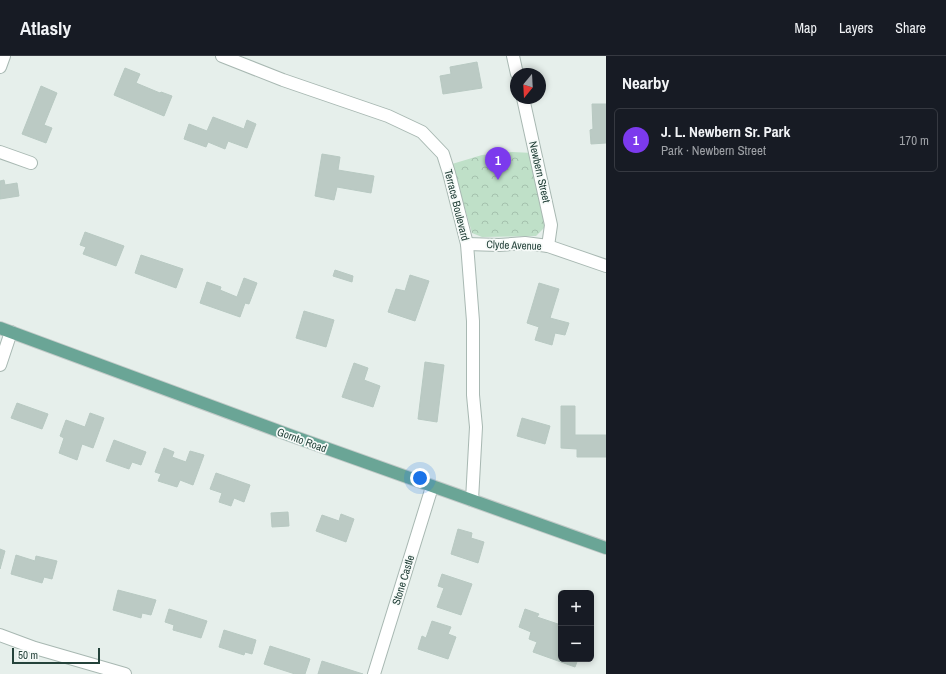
<!DOCTYPE html>
<html lang="en">
<head>
<meta charset="utf-8">
<style>
  :root { --surface:#171b24; --page:#20242c; --text:#f1f3f6; --muted:#9ea1a6; --line:#363941; --accent:#7c3aed }
  body { margin:0; font-family:"Archivo Narrow",sans-serif; background:var(--page); color:var(--text) }
  .controls { position:absolute; right:12px; bottom:12px; display:grid; overflow:hidden; border-radius:6px; box-shadow:0 2px 6px #0003 }
  .controls button { width:36px; height:36px; display:grid; place-items:center; padding:0; border:0; border-bottom:1px solid var(--line); background:var(--surface); color:var(--text); font:20px sans-serif }
  .compass { position:absolute; left:510px; top:12px; width:36px; height:36px; border-radius:50%; background:var(--surface); box-shadow:0 2px 6px #0003; rotate:198deg }
  .scale { position:absolute; left:12px; bottom:10px; width:88px; box-sizing:border-box; padding-left:4px; border:2px solid #24423a; border-top:0; font-size:11px; line-height:14px; white-space:nowrap; color:#24423a; -webkit-text-stroke:3px #f7fbf9; paint-order:stroke }
  .you { position:absolute; left:420px; top:422px; width:14px; height:14px; margin:-10px; border:3px solid #fff; border-radius:50%; background:#1a73e8; box-shadow:0 0 0 6px #1a73e833 }
  .badge { display:grid; place-items:center; width:26px; height:26px; border-radius:50%; background:var(--accent); color:#fff; font-size:13px; font-weight:700 }
  .pin { position:absolute; translate:-50% -33px; filter:drop-shadow(0 1px 2px #0008) }
  .pin::after { content:''; position:absolute; top:21px; width:14px; height:12px; background:inherit; clip-path:polygon(0 0,100% 0,50% 100%) }
  .list { margin:0; padding:0; list-style:none }
  h2 { display:flex; justify-content:space-between; align-items:center; height:52px; margin:0; padding:0 16px; font-size:17px }
  h2 small { font-size:13px; font-weight:400; color:var(--muted) }
  .list li { display:grid; grid-template-columns:26px 1fr auto; gap:12px; align-items:center; box-sizing:border-box; height:64px; margin:0 8px 8px; padding:0 8px; border:1px solid var(--line); border-radius:6px }
  .list b { display:block; font-size:15px; white-space:nowrap }
  .list p { margin:0; font-size:13px; white-space:nowrap; color:var(--muted) }
  .list em { font-size:13px; font-style:normal; color:var(--muted) }
  .map { position:relative; flex:none; width:606px; height:618px; overflow:hidden }
  header { display:flex; align-items:center; gap:24px; box-sizing:border-box; height:56px; padding:0 20px; background:var(--surface); border-bottom:1px solid var(--line) }
  header strong { font-size:19px }
  nav { display:flex; gap:22px; margin-inline-start:auto; font-size:14px }
  main { display:flex }
  aside { flex:1; background:var(--surface) }
  .map>svg:first-child { display:block }
</style>
</head>
<body>
<header>
<strong>Atlasly</strong>
<nav><a>Map</a><a>Layers</a><a>Share</a></nav>
</header>
<main>
<div class="map">
<svg width="606" height="618" viewBox="0 0 606 618">
  <defs>
    <pattern id="park-crowns" width="20" height="18" patternUnits="userSpaceOnUse"><rect width="20" height="18" fill="#bfe0c8"/><path d="M2 6a3 3 0 1 1 6 0M12 15a3 3 0 1 1 6 0" fill="none" stroke="#a4c1ad"/></pattern>
  </defs>
  <rect width="100%" height="100%" fill="#e6efeb"/>
  <path fill="url(#park-crowns)" d="M512 96 533 97 548 168 536 180 482 181 472 177 452 108 482 99Z"/>
  <g fill="#bbcac4" stroke="#b8c9c2">
    <path d="M477 6 482 32 443 38 440 20 451 18 450 11Z"/>
    <path d="M125 12 140 18 136 27 160 37 161 36 172 40 164 60 114 39Z"/>
    <path d="M41 30 57 37 44 69 52 72 46 87 22 78Z"/>
    <path d="M592 48H606V87L591 88 590 74 593 73Z"/>
    <path d="M213 61 244 73 247 64 256 68 247 92 228 85 225 93 208 86 206 91 184 83 189 68 207 75Z"/>
    <path d="M322 98 340 101 338 114 374 120 371 137 337 131 334 144 315 140Z"/>
    <path d="M4 124 5 129 17 127 19 140 0 143V125Z"/>
    <path d="M85 176 124 190 116 210 83 198 86 191 80 189Z"/>
    <path d="M141 199 183 213 176 232 135 217Z"/>
    <path d="M335 214 353 220 352 226 333 220Z"/>
    <path d="M410 219 429 225 415 265 388 256 396 233 405 235Z"/>
    <path d="M244 222 257 227 249 248 245 247 240 261 200 247 207 226 221 231 220 234 237 241Z"/>
    <path d="M539 227 559 233 550 262 569 267 565 279 555 277 552 289 535 284 539 271 527 267Z"/>
    <path d="M304 255 334 264 326 291 296 282Z"/>
    <path d="M425 306 444 309 437 366 418 363Z"/>
    <path d="M354 307 368 312 364 324 380 330 373 351 342 341Z"/>
    <path d="M17 347 48 358 42 373 11 362Z"/>
    <path d="M561 350H575V379H606V401H577V393L561 392Z"/>
    <path d="M90 357 104 362 93 392 82 388 77 404 59 397 64 382 60 380 66 364 85 371Z"/>
    <path d="M522 362 550 370 545 388 517 380Z"/>
    <path d="M114 384 146 396 141 409 132 406 129 413 106 405Z"/>
    <path d="M164 392 174 396 172 401 186 406 190 395 204 399 193 429 180 424 177 431 158 425 161 418 155 416Z"/>
    <path d="M216 417 250 429 244 446 234 442 231 450 219 446 222 437 210 433Z"/>
    <path d="M288 456 289 470 272 471 271 457Z"/>
    <path d="M341 458 354 463 346 486 316 475 322 459 339 465Z"/>
    <path d="M458 473 472 477 471 482 484 486 478 507 451 498Z"/>
    <path d="M0 493 5 495 0 513Z"/>
    <path d="M16 499 35 505 36 500 57 505 52 523 44 521 42 527 11 518Z"/>
    <path d="M442 518 472 528 461 559 437 551 444 532 438 530Z"/>
    <path d="M118 534 156 544 151 559 142 557 141 562 113 554Z"/>
    <path d="M169 553 207 565 201 582 173 574 174 569 165 566Z"/>
    <path d="M525 553 539 558 537 561 561 569V603H578L575 611 533 596 537 586 529 583 531 576 519 571Z"/>
    <path d="M432 565 451 571 448 578 456 581 448 603 418 593 422 580 426 582Z"/>
    <path d="M224 574 256 584 252 598 245 596 244 599 219 591Z"/>
    <path d="M270 590 310 603 305 618H295L264 608Z"/>
    <path d="M322 605 363 618H318Z"/>
  </g>
  <g fill="none" stroke-linecap="round" stroke-linejoin="round">
    <g stroke="#a8b8b2" stroke-width="14">
      <g id="minor">
        <path d="M222 0 283 24 388 60 422 76 443 98 449 117 467 188 473 265V339L476 371 472 444"/>
        <path d="M513 0 517 18"/>
        <path d="M0 11 4 0"/>
        <path d="M523 42 551 169 548 190"/>
        <path d="M0 96 31 107"/>
        <path d="M467 188 499 189 525 187 548 190 606 210"/>
        <path d="M0 309 11 276"/>
        <path d="M0 579 35 592 125 618"/>
        <path d="M374 618 432 431"/>
      </g>
    </g>
    <g stroke="#c2cac8" stroke-width="14">
      <path id="major" d="M0 272 292 380 606 492"/>
    </g>
    <use href="#minor" stroke="#fff" stroke-width="12"/>
    <use href="#major" stroke="#6aa596" stroke-width="12"/>
  </g>
  <g text-anchor="middle" stroke-width="3.5" stroke-linejoin="round" paint-order="stroke">
    <g font-size="11" fill="#24423a" stroke="#f7fbf9">
      <text transform="translate(540 116) rotate(77)" y="4">Newbern Street</text>
      <text transform="translate(457 149) rotate(76)" y="4">Terrace Boulevard</text>
      <text transform="translate(514 189) rotate(2)" y="4">Clyde Avenue</text>
      <text transform="translate(302 384) rotate(20)" y="4">Gornto Road</text>
      <text transform="translate(403 524) rotate(-73)" y="4">Stone Castle</text>
    </g>
  </g>
</svg>
<div class="controls">
<button>+</button>
<button>−</button>
</div>
<svg class="compass" viewBox="-18 -18 36 36"><path d="M0-13l5 13h-10z" fill="#e53935"/><path d="M0 13l5-13h-10z" fill="#9ea1a6"/></svg>
<div class="scale">50 m</div>
<div class="you"></div>
<div class="pin badge" style="left:498px;top:124px">1</div>
</div>
<aside>
<h2>Nearby<small></small></h2>
<ul class="list">
<li><span class="badge">1</span><div><b>J. L. Newbern Sr. Park</b><p>Park · Newbern Street</p></div><em>170 m</em></li>
</ul>
</aside>
</main>
</body>
</html>
